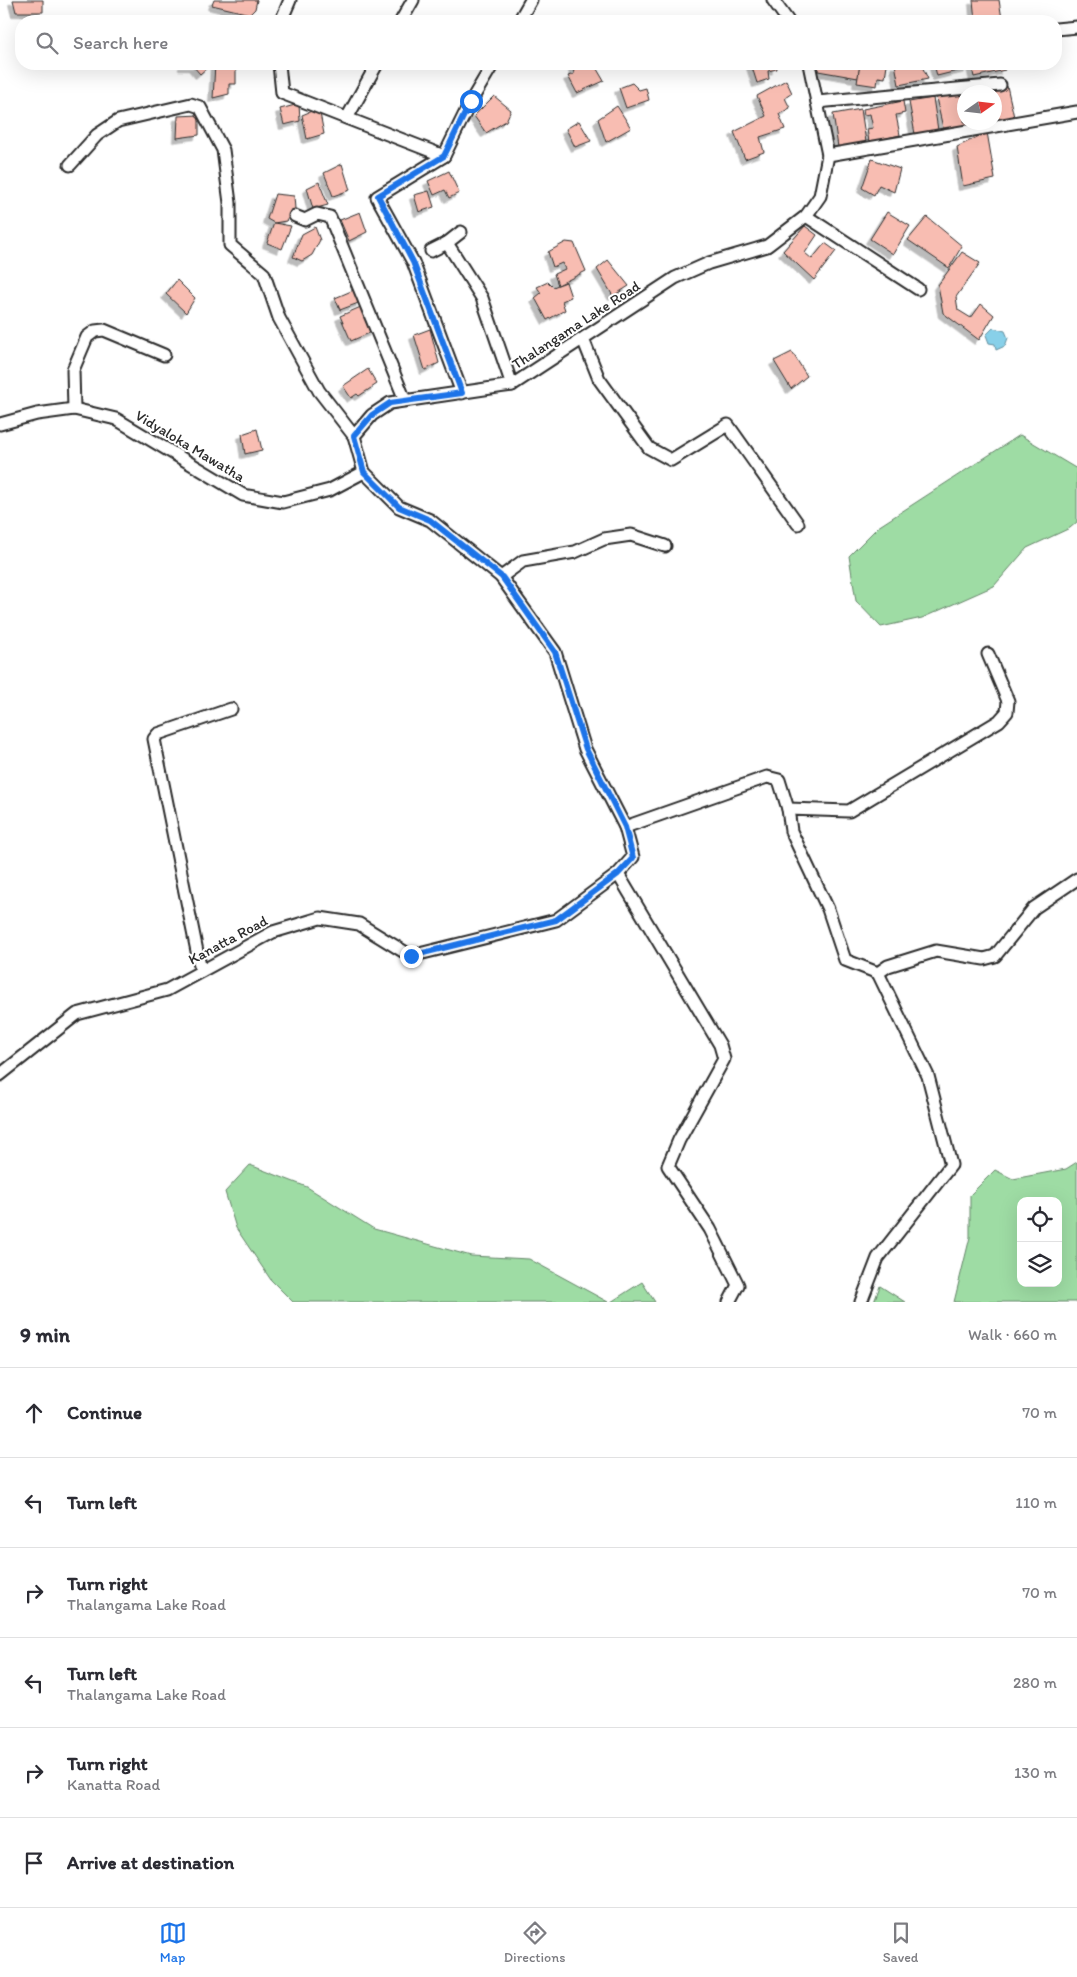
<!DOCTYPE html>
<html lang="en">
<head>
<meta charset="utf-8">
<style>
  :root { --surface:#fff; --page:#f7f7f7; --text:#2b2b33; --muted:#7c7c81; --line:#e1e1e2; --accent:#1a73e8 }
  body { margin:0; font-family:Itim,sans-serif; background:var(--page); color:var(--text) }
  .controls { position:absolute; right:15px; bottom:15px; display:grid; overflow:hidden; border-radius:10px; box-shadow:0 5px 20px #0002 }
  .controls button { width:45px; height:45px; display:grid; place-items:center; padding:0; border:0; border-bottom:1px solid var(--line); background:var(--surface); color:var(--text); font:25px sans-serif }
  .compass { position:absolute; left:957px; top:85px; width:45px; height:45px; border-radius:50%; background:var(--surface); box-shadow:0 5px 20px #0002; rotate:76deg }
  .stop { position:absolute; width:15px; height:15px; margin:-11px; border:4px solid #1a73e8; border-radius:50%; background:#fff }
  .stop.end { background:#1a73e8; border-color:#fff; box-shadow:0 1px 5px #0008 }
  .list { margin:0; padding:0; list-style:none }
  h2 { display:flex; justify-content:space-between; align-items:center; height:65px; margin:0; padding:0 20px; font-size:21px }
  h2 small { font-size:16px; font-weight:400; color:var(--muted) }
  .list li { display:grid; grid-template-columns:32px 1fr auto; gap:15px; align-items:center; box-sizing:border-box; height:90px; padding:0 20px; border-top:1px solid var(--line) }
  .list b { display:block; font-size:19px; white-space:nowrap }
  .list p { margin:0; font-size:16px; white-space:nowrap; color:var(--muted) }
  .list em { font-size:16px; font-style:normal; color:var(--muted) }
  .icon { flex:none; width:28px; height:28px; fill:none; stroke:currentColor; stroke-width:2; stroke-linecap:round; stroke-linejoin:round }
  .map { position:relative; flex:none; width:1077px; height:1302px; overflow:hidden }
  .search { position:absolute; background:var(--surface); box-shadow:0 5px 20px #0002; left:15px; right:15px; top:15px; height:55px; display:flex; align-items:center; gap:12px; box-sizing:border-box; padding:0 18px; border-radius:20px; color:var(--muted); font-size:19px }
  .sheet { height:605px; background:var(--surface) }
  nav { display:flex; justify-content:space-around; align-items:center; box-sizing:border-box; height:70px; border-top:1px solid var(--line); background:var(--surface); font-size:14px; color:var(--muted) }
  nav a { display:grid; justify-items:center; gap:2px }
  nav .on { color:var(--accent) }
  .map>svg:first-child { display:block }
</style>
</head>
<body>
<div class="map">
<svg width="1077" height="1302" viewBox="0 0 1077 1302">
  <defs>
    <filter id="shadow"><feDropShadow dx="-4.5" dy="4.5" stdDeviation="0" flood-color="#0004"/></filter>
  </defs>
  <rect width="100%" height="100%" fill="#fff"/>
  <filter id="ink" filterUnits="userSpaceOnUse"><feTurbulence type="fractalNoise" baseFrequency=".02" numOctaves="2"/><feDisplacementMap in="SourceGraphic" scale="10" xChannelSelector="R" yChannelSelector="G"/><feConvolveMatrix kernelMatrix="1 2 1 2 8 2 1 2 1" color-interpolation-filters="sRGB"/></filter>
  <g filter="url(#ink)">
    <g fill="#9edca4" stroke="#648468" fill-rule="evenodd">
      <path d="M1020 435 1077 469V522L1070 528 1027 548 994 586 922 618 881 627 856 601 849 556 878 527Z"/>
      <path d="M1077 1162V1302H954L970 1237V1195L995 1170 1013 1179 1066 1169ZM1021 1201H1058V1283H1021Z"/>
      <path d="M250 1165 307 1187 374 1229 471 1256 529 1259 608 1302H293L271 1280 236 1228 225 1192Z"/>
      <path d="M642 1282 655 1302H611Z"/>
      <path d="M880 1286 905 1302H874Z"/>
    </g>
    <path fill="#88d0e9" stroke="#638e9d" d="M993 328 1005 331 1008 338 1005 346 996 350 995 344 989 343 986 335Z"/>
    <g fill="#f8bdb2" stroke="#2b2b2b" filter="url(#shadow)">
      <path d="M13 0H43V12H16Z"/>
      <path d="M214 0H257L255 9 250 14 212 5Z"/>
      <path d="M973 0H999L1002 19 975 21Z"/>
      <path d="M183 64H207L208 67 200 74 193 66H183Z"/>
      <path d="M215 64H236V84H229V94L213 98Z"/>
      <path d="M576 64H594L604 81 577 93 568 76 574 74 573 66Z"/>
      <path d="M751 64H776L777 69 768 71 769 79 757 83Z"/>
      <path d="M819 64 860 66 858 78 818 71Z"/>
      <path d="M860 64H887L885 78 878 77 877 86 857 83Z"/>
      <path d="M895 64H921L928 79 899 85Z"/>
      <path d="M934 64H968L969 68 937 76Z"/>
      <path d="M971 64H1003L1005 70 974 77Z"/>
      <path d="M786 80 792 93 785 98 790 108 779 114 785 129 760 137 764 152 745 159 734 132 766 116 757 96Z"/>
      <path d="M632 83 639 90 646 88 649 100 626 108 619 88Z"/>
      <path d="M1007 86 1014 117 994 122V92H979Z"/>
      <path d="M966 91 964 122H973L974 125 944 132 936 98Z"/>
      <path d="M494 96 511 110 506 121 486 133 474 116Z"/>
      <path d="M933 98 938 130 915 134 909 102Z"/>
      <path d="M903 101 905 113 896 115 900 135 869 142 867 129 873 128 870 114 864 115 863 109Z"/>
      <path d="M299 104 300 121 284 125 280 109Z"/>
      <path d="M617 106 631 128 606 142 598 119Z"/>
      <path d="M319 108 324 134 307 139 302 115Z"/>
      <path d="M861 109 866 142 838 147 833 114Z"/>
      <path d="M199 115V135L177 138 178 116Z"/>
      <path d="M579 121 591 141 575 147 566 129Z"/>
      <path d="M987 132 995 179 963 186 957 147Z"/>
      <path d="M872 159 900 169 894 192 879 185 874 195 862 188Z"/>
      <path d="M342 164 350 190 333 196 324 173Z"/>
      <path d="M449 171 459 193 449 198 445 190 434 195 428 181Z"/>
      <path d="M319 182 328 205 313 209 307 188Z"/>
      <path d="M429 191 434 207 419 212 414 195Z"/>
      <path d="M275 194 294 196 295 209 286 221 274 223 267 219Z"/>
      <path d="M360 212 367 232 349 241 340 220Z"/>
      <path d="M887 212 910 226 893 254 870 239Z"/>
      <path d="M927 217 962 246 949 268 908 240Z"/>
      <path d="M274 223 291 226 282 249 267 243Z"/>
      <path d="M805 226 817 235 805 253 812 259 825 243 836 251 814 280 783 251Z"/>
      <path d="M315 227 320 240 312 255 302 261 293 257 302 234Z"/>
      <path d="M566 242 574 243 586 271 558 285 554 274 565 269 562 263 553 267 548 252Z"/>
      <path d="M962 252 980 263 956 297 958 310 971 318 981 304 994 315 979 340 943 313 938 285Z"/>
      <path d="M608 260 629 286 613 296 597 269Z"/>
      <path d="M177 280 195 298 186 313 166 294Z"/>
      <path d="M548 282 553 287 566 282 571 297 562 301 565 310 547 320 535 298 541 293 537 287Z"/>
      <path d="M356 289 361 302 340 310 335 298Z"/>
      <path d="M363 306 374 331 351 341 340 316Z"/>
      <path d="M430 329 439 363 425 370 414 335Z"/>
      <path d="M792 352 807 376 791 389 774 361Z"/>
      <path d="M368 369 377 384 359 396 357 394 351 398 343 386Z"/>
      <path d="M257 429 262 450 245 454 242 434Z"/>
    </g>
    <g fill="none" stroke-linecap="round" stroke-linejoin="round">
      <g stroke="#2b2b2b" stroke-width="15">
        <g id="street">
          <path d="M773 0 788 21"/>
          <path d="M281 21 290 0"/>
          <path d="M401 21 413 0"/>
          <path d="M519 21 531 0"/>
          <path d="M1056 29 1077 27"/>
          <path d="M279 64 282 93 444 156"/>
          <path d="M817 102 1000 85"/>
          <path d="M347 118 377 64"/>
          <path d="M828 155 1077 112"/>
          <path d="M70 165 97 135 118 121 191 104 200 107 223 150 230 203V245L264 274 279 318 319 391 354 436"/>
          <path d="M295 216 305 220 317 214 330 217 405 400"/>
          <path d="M806 216 918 289"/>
          <path d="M447 243 482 298 512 385"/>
          <path d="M431 251 447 243 461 232"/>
          <path d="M583 339 599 379 649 448 671 460 728 425 798 524"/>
          <path d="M462 393 413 262 377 197 444 156 471 101 493 64"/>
          <path d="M74 409 73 370 87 337 95 331 104 330 164 355"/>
          <path d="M0 424 37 414 74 409 116 419 243 495 283 502 330 490 364 472"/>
          <path d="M501 577 523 561 575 552 604 539 631 535 665 546"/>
          <path d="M625 827 767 777 779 780 788 809"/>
          <path d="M618 874 720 1045 724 1059 679 1140 668 1166 710 1229 738 1285 729 1302"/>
          <path d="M201 971 154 739 158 734 231 709"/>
          <path d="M878 973 888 966 936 951 984 959 995 956 1034 908 1077 879"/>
          <path d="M0 1075 77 1014 167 990 273 932 320 918 359 924 411 956 556 920 618 874 633 857 625 827 585 749 555 652 501 577 430 520 399 507 364 472 354 436 372 415 390 403 512 385 675 278 709 263 767 246 806 216 820 196 828 155 809 64"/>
          <path d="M861 1302 878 1258 951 1165 928 1076 878 973 845 960 828 909 791 831 788 809 849 811 999 721 1007 712 1008 701 988 654"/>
        </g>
      </g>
      <use href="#street" stroke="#fff" stroke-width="11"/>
    </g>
  </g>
  <g fill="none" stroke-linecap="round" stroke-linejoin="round" filter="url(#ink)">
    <path stroke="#1a73e8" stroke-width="6" d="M411 956 556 920 618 874 633 858 625 827 586 749 555 652 502 577 430 520 399 507 364 472 354 436 372 415 390 403 462 393 413 262 378 196 444 156 471 101"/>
  </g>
  <g text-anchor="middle" stroke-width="4" stroke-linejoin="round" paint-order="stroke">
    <g font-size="15" fill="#2b2b2b" stroke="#fff">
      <text transform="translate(576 325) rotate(-33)" y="5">Thalangama Lake Road</text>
      <text transform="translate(190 446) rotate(31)" y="5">Vidyaloka Mawatha</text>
      <text transform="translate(228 940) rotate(-28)" y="5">Kanatta Road</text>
    </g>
  </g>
</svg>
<div class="controls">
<button><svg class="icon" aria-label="locate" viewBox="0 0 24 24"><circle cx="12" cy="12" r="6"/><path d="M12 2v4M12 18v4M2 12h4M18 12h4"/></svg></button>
<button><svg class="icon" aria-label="layers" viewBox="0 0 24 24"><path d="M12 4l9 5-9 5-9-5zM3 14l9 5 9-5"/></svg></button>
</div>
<svg class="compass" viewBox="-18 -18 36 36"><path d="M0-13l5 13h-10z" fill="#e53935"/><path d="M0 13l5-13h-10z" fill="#7c7c81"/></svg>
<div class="stop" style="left:471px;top:101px"></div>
<div class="stop end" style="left:411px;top:956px"></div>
<div class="search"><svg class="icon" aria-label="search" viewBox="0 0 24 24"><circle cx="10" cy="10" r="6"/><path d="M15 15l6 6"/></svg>Search here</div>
</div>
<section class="sheet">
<h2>9 min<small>Walk · 660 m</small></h2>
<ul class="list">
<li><svg class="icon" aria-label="ahead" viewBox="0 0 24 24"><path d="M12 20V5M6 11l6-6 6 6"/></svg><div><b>Continue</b></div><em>70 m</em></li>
<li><svg class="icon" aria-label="left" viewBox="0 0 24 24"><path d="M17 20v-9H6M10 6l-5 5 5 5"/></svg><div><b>Turn left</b></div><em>110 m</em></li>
<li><svg class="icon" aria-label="right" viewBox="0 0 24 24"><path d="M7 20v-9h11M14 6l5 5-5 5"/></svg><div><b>Turn right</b><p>Thalangama Lake Road</p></div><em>70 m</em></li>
<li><svg class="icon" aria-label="left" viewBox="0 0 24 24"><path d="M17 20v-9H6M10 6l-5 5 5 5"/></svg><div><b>Turn left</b><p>Thalangama Lake Road</p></div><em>280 m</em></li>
<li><svg class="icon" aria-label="right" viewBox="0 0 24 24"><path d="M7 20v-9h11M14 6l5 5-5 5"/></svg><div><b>Turn right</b><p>Kanatta Road</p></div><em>130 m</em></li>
<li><svg class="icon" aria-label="arrive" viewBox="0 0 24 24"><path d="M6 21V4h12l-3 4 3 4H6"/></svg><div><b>Arrive at destination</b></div></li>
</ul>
</section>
<nav>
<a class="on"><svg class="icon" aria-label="map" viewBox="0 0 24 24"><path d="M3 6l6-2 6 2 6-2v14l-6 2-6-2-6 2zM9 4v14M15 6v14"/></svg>Map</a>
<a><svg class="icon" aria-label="directions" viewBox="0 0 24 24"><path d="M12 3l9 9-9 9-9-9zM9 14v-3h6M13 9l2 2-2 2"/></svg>Directions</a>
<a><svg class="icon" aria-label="saved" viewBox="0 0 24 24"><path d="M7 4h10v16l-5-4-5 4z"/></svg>Saved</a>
</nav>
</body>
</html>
